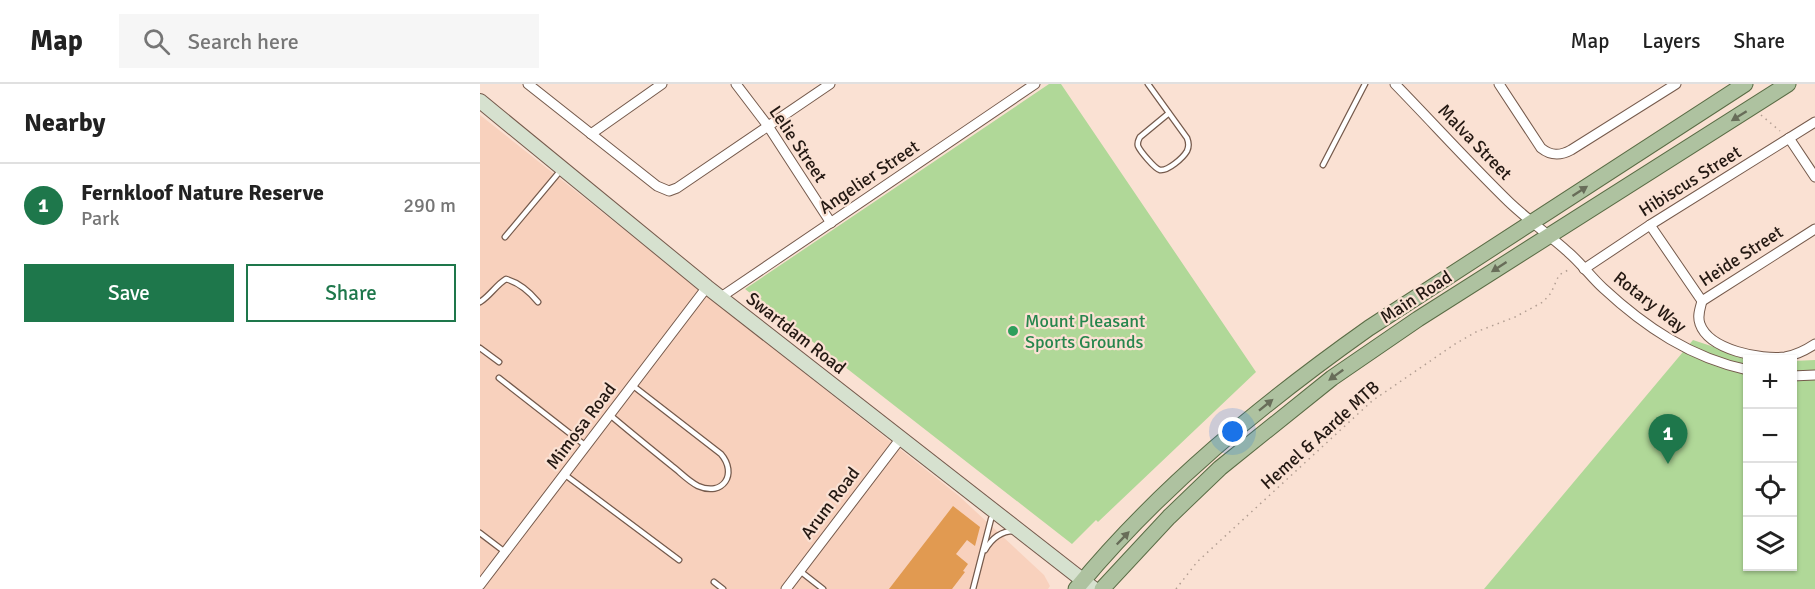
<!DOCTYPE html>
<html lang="en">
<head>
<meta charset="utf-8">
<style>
  :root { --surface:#fff; --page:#f6f6f6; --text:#222; --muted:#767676; --line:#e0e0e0; --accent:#1e774b }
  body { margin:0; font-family:Signika,sans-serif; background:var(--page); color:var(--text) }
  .controls { position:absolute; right:18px; bottom:18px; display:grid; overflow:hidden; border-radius:0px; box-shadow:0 2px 4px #0004 }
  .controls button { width:54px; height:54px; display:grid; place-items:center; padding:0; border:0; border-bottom:2px solid var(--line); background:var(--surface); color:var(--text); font:30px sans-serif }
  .you { position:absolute; left:753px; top:348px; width:21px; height:21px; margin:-15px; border:4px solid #fff; border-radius:50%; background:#1a73e8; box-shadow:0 0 0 9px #1a73e833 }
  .badge { display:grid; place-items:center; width:39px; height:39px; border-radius:50%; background:var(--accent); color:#fff; font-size:20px; font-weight:700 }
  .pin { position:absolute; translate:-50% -50px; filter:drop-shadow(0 2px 3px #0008) }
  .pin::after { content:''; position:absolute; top:32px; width:21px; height:18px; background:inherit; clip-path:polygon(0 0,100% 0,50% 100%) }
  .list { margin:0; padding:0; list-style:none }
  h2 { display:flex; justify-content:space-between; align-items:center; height:78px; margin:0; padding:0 24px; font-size:26px }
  h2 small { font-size:20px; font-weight:400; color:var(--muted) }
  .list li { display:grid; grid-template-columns:39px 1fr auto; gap:18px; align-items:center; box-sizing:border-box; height:84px; padding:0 24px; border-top:2px solid var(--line) }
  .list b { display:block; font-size:22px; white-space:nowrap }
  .list p { margin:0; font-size:20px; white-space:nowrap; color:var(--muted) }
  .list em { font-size:20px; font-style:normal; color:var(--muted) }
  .actions { display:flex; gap:12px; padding:18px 24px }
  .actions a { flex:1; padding:14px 0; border:2px solid var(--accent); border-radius:0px; text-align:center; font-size:21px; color:var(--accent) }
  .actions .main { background:var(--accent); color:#fff }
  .icon { flex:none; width:33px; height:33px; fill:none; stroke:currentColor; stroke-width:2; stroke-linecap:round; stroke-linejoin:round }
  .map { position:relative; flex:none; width:1335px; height:505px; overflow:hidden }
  header { display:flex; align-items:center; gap:36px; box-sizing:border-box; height:84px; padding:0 30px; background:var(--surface); border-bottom:2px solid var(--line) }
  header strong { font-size:28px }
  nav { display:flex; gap:33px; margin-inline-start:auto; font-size:21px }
  .search { width:420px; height:54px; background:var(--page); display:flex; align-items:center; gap:15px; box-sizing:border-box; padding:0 21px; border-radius:0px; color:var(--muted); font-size:22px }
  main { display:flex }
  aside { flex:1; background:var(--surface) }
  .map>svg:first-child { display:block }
</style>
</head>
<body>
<header>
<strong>Map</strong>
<div class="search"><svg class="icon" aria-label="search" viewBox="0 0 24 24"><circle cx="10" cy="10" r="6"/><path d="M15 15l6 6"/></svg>Search here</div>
<nav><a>Map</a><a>Layers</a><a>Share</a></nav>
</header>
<main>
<aside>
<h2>Nearby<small></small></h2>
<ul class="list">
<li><span class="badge">1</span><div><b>Fernkloof Nature Reserve</b><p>Park</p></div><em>290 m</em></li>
</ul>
<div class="actions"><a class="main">Save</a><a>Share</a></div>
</aside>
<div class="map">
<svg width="1335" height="505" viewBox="0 0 1335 505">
  <rect width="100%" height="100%" fill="#fae1d3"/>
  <path fill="#f8d1bd" d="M0 31 479 412 564 491 570 502 568 505H0Z"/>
  <g fill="#b0d898">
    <path d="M569 0H581L776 288 618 438 616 436 592 460 265 205Z"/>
    <path d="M1213 256 1270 275H1288L1268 276V482H1312L1313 277 1335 276V505H1004Z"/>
  </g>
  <path fill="#e19a51" d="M473 422 500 443 495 462 487 456 476 470 488 480 483 487 485 488 472 505H409Z"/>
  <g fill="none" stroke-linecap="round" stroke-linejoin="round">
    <g stroke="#755a4c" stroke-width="7">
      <g id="lane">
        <path d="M668 0 707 54C709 59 709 63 707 67 703 74 688 87 680 86 675 85 660 67 658 62 657 58 658 57 660 53L689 29"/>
        <path d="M843 81 885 0"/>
        <path d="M25 153 81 86"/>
        <path d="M0 218C10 212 16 201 26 195 40 199 49 207 58 218"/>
        <path d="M0 264 19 278"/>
        <path d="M19 294 106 362"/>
        <path d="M130 331C150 348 171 365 192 382 200 388 208 397 218 402 243 413 258 390 241 370L152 301"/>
        <path d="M84 390 199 476"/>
        <path d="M0 449 25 468"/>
        <path d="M505 466C512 454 521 447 534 447"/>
        <path d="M320 487 343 505"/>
        <path d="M234 498 243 505"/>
        <path d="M493 505 511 435 514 430"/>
      </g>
    </g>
    <g stroke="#755a4c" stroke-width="11">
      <g id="street">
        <path d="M48 0 177 102 189 107 197 104 350 0"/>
        <path d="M256 0 288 42 351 139"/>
        <path d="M915 0C953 39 990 80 1029 118 1048 136 1069 151 1088 168 1101 179 1111 193 1123 204 1165 243 1211 274 1268 286"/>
        <path d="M1019 0 1061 64C1071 72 1080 72 1091 66L1196 0"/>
        <path d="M111 50 182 0"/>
        <path d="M1309 54 1335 93"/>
        <path d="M1170 141 1222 217 1335 145"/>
        <path d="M1104 185 1170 141 1335 38"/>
        <path d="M241 213 555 0"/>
        <path d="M1222 217C1220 225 1217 232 1220 240 1229 266 1281 276 1305 273 1316 271 1326 266 1335 260"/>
        <path d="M1312 292 1335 291"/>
        <path d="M0 501 227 203"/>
        <path d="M306 505 421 354"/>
      </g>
    </g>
    <g stroke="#755a4c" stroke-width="16">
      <path id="secondary" d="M0 17 227 203 614 505"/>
    </g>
    <g stroke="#5a6c45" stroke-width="17">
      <g id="primary">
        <path d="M596 505C679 404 783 319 889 244L1265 0"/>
        <path d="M622 505 689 433 740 384 852 294 938 235 1308 0"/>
      </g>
    </g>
    <g stroke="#b29e92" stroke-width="1.5" stroke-dasharray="1.5 4.5" stroke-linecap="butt">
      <path d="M1281 31 1300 47"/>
      <path d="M696 505 717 478 892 317 975 260 996 248 1035 233 1063 218 1071 209 1079 191 1090 185"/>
    </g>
    <use href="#lane" stroke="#fff" stroke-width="4.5"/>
    <use href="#street" stroke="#fff" stroke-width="9"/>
    <use href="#secondary" stroke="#d6e1cf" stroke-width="14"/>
    <use href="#primary" stroke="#aec2a0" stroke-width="15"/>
  </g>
  <defs><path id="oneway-solid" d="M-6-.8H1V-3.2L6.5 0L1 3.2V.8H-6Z" transform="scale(1.5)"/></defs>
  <g fill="#686d59">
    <use href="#oneway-solid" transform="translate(1259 32) rotate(148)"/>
    <use href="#oneway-solid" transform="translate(1100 107) rotate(-33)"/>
    <use href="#oneway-solid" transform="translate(1019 183) rotate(147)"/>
    <use href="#oneway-solid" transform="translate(856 291) rotate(144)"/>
    <use href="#oneway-solid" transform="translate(786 321) rotate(-39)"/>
    <use href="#oneway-solid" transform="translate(643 454) rotate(-46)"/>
  </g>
  <circle fill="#2e9e5b" stroke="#fae1d3" stroke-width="2" cx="533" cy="247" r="6"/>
  <g text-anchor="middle" stroke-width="4.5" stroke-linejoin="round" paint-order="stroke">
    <g font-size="18" fill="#231812" stroke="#fae1d3">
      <text transform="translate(995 58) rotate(46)" y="6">Malva Street</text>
      <text transform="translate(318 60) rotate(56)" y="6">Lelie Street</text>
      <text transform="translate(389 93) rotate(-34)" y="6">Angelier Street</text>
      <text transform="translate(1210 97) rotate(-32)" y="6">Hibiscus Street</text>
      <text transform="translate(1261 172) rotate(-33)" y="6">Heide Street</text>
      <text transform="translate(936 213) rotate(-33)" y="6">Main Road</text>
      <text transform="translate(1170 218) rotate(38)" y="6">Rotary Way</text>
      <text transform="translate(316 249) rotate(38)" y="6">Swartdam Road</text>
      <text transform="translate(101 342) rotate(-53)" y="6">Mimosa Road</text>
      <text transform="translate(840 351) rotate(-42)" y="6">Hemel &amp; Aarde MTB</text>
      <text transform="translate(350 419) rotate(-53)" y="6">Arum Road</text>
    </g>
    <g font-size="18" fill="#27864d" stroke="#fae1d3" text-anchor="start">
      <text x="545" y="243">Mount Pleasant<tspan x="545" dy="21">Sports Grounds</tspan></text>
    </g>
  </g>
</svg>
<div class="controls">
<button>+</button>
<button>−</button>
<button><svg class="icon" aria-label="locate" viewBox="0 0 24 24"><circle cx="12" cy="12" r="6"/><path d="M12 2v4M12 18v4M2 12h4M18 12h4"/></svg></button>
<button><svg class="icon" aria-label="layers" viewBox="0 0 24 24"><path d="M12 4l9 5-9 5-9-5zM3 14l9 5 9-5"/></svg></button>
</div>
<div class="you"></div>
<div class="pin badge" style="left:1188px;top:380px">1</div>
</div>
</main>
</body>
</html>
